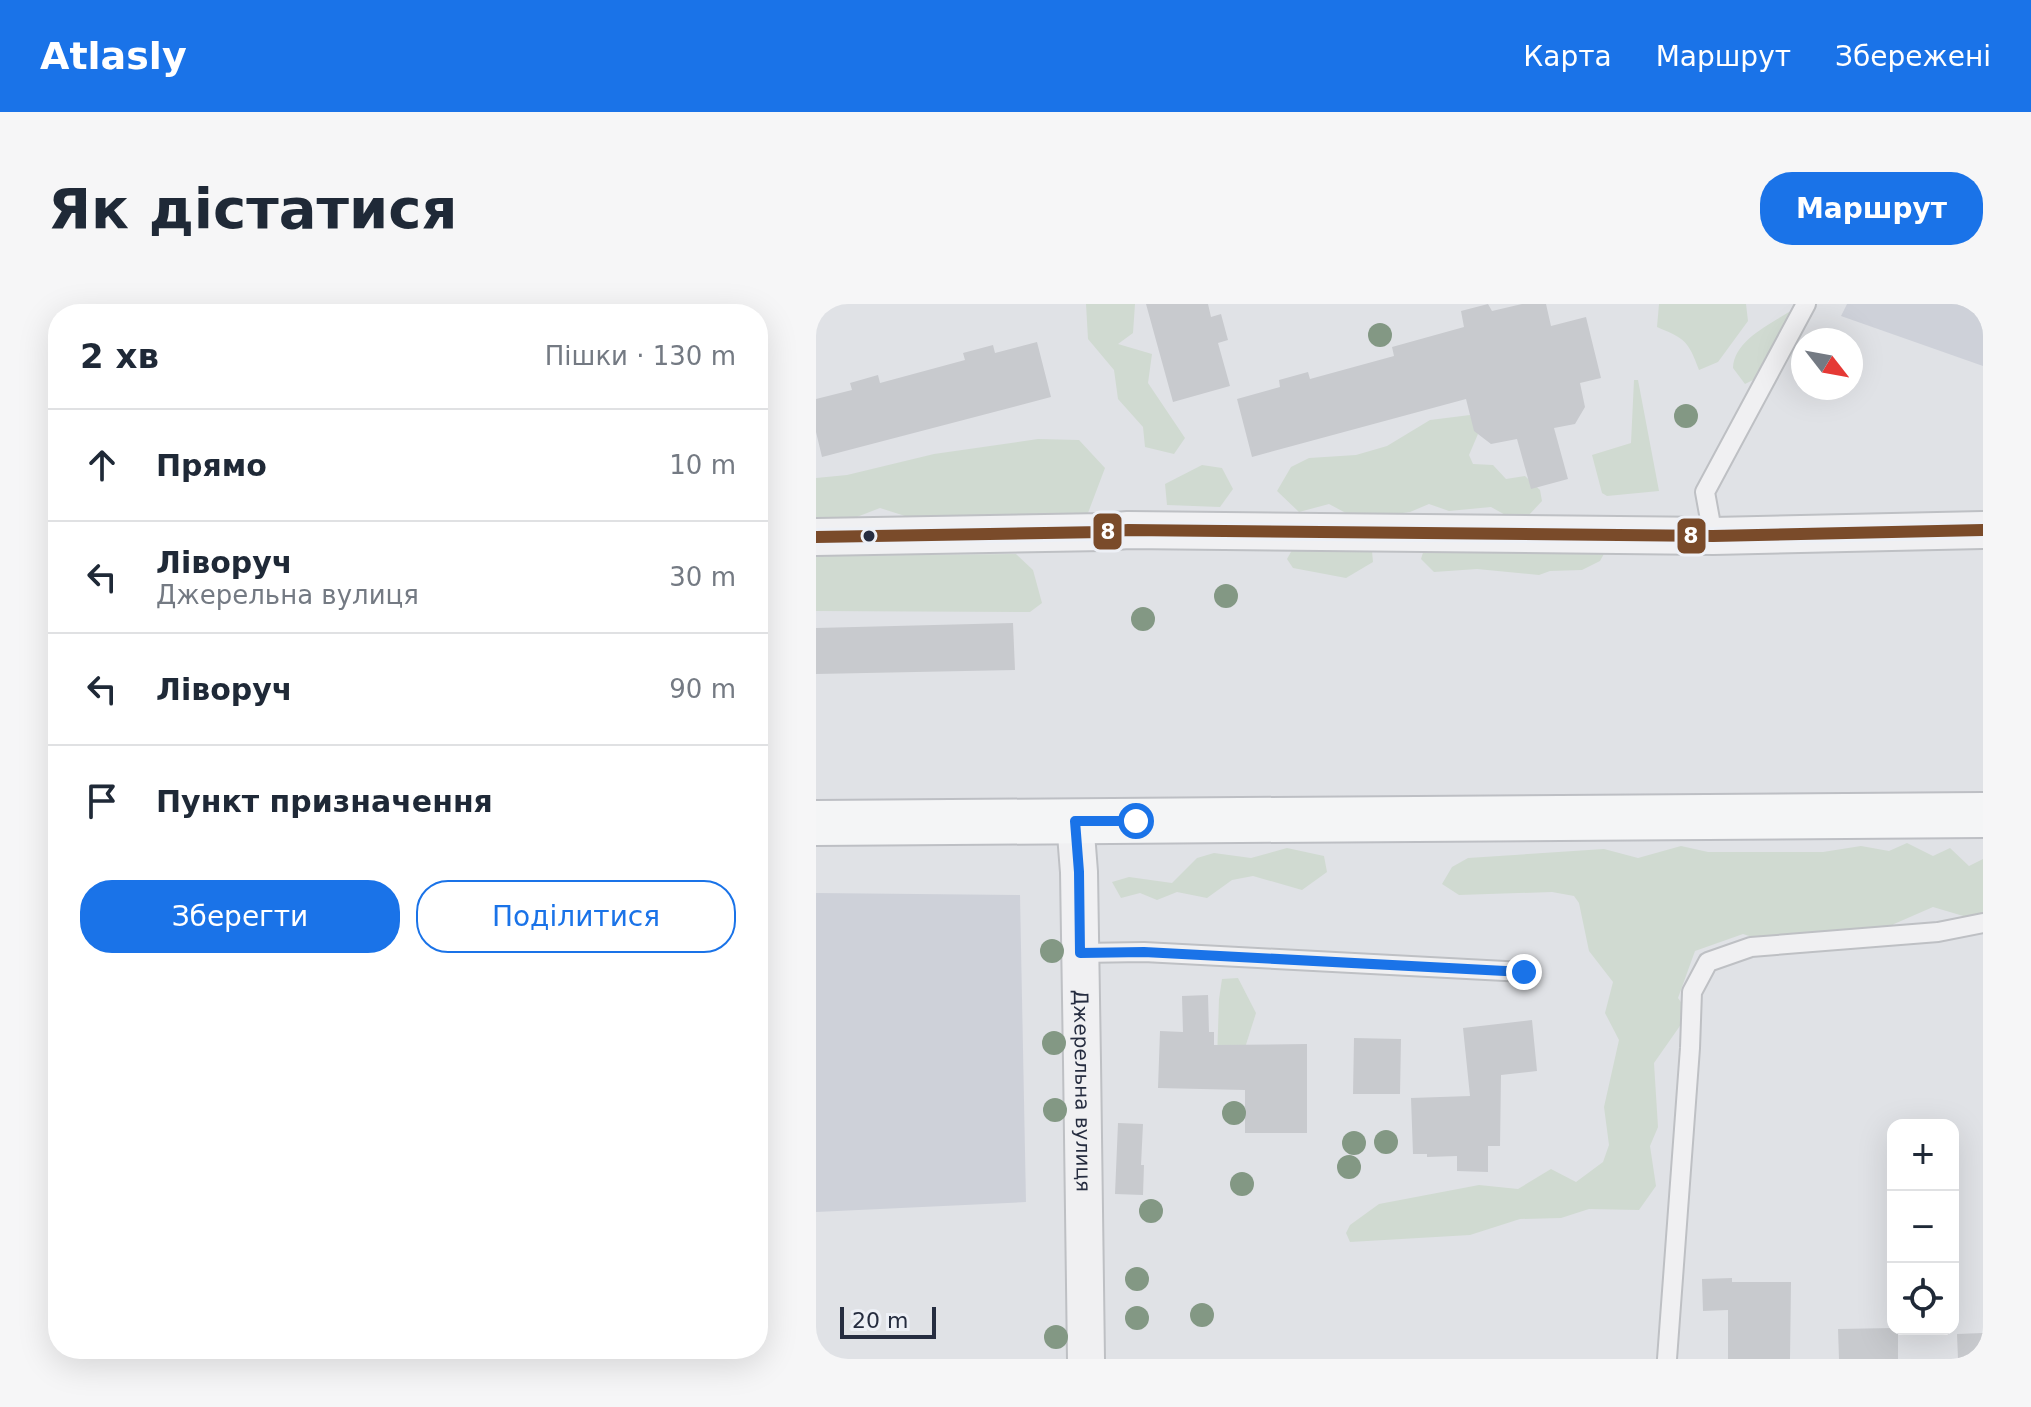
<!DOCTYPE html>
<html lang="uk">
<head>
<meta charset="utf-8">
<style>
  :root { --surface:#fff; --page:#f6f6f7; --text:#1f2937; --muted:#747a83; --line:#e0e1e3; --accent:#1a73e8 }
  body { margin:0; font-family:"DejaVu Sans",sans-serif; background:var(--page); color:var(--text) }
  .controls { position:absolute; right:24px; bottom:24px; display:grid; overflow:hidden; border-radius:16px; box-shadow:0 8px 32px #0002 }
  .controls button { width:72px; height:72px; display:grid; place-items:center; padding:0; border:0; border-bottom:2px solid var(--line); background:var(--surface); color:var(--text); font:40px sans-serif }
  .compass { position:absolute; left:975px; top:24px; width:72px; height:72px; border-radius:50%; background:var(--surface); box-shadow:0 8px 32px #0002; rotate:121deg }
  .scale { position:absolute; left:24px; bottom:20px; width:96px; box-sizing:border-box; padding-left:8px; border:4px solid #262d40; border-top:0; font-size:22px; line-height:28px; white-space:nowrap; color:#262d40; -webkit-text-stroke:6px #edf0f6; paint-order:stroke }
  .stop { position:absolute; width:24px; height:24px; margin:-18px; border:6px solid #1a73e8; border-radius:50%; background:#fff }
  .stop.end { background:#1a73e8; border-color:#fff; box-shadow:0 2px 8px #0008 }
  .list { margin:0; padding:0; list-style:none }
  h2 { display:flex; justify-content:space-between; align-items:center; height:104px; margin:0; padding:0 32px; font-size:34px }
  h2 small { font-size:26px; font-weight:400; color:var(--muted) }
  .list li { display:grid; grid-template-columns:52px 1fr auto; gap:24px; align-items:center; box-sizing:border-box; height:112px; padding:0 32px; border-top:2px solid var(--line) }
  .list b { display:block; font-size:30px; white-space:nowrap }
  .list p { margin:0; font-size:26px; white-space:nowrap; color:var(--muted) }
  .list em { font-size:26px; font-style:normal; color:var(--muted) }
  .actions { display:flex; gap:16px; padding:24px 32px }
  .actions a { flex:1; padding:18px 0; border:2px solid var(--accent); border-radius:32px; text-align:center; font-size:28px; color:var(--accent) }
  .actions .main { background:var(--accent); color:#fff }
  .icon { flex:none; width:44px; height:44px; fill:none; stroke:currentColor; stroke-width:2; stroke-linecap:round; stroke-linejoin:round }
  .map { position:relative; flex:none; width:1167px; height:1055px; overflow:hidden; border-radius:32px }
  header { display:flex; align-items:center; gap:48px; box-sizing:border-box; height:112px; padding:0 40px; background:var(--accent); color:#fff }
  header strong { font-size:38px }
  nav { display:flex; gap:44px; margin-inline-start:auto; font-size:28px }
  .intro { display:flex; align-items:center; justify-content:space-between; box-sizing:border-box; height:192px; padding:0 48px }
  h1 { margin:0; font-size:56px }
  .button { padding:20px 36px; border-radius:32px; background:var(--accent); color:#fff; font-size:28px; font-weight:700 }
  main { display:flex; gap:48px; padding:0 48px }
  aside { flex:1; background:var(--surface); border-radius:32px; box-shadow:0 8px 32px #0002 }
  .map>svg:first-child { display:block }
</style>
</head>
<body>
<header>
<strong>Atlasly</strong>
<nav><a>Карта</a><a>Маршрут</a><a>Збережені</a></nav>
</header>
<div class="intro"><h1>Як дістатися</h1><a class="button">Маршрут</a></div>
<main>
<aside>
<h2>2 хв<small>Пішки · 130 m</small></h2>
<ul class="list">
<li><svg class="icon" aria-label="ahead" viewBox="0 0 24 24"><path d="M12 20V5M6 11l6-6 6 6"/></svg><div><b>Прямо</b></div><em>10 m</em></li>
<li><svg class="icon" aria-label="left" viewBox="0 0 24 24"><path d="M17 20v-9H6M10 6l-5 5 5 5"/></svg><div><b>Ліворуч</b><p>Джерельна вулиця</p></div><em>30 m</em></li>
<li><svg class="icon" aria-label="left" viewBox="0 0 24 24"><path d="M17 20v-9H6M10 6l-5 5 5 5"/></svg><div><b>Ліворуч</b></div><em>90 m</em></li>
<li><svg class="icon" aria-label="arrive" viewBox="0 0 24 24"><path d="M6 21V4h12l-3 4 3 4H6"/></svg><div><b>Пункт призначення</b></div></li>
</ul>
<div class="actions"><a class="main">Зберегти</a><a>Поділитися</a></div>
</aside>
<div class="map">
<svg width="1167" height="1055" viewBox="0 0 1167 1055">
  <rect width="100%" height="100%" fill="#e0e2e6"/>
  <g fill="#ced1d9">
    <path d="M1031 0H1167V62L1025 12Z"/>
    <path d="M0 589 204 591 210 898 0 908Z"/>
  </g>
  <g fill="#d0dad1">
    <path d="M270 0H319L317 29 302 40 336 50 332 79 369 134 358 150 329 143 327 123 302 95 298 66 272 35Z"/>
    <path d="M843 0H930L932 17 902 58 883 66C872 36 869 35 841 23Z"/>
    <path d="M973 8 977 26 951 69 929 80 917 64C918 37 952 21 973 8Z"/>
    <path d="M818 76H822L843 187 791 192 786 189 776 151 815 139Z"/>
    <path d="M654 111 662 130 653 151 657 160 677 161 690 175 709 172 724 186 726 197 712 212 693 213 675 203 633 207 613 200 594 208 541 215 513 200 483 208 461 187 475 163 493 154 540 151 571 142 614 116Z"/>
    <path d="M222 135 263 136 289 164 272 209 224 220 108 218 64 204 20 221H0V174L31 171 118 150Z"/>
    <path d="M386 161 406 164 417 185 404 203 351 201 349 180Z"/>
    <path d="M480 239 548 241 556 247 557 258 530 274 477 264 471 255Z"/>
    <path d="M610 239 789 248 784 257 766 266 734 267 723 271 661 265 618 268 605 255Z"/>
    <path d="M200 250 217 266 226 299 214 308 0 307V252Z"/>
    <path d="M1091 539 1117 552 1134 544 1153 562 1167 555V609L1154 614 1117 603 1078 620 1064 634 964 642 927 630 879 647 862 694 873 709 838 759 842 823 834 842 840 882 823 906 773 905 745 914 704 915 654 931 534 938 530 929 534 921 563 900 663 881 702 885 735 865 760 878 787 858 793 841 788 803 803 736 789 709 797 678 773 647 763 599 758 592 736 588 643 591 626 580 636 563 652 554 788 545 822 554 865 542 892 548H1007L1045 542 1073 547Z"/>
    <path d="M471 544 508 552 511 568 486 586 437 572 416 576 391 594 361 588 341 596 324 589 305 594 296 578 313 573 356 579 381 554 398 549 435 554Z"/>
    <path d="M422 674 440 709 422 766 401 756 403 695 406 675Z"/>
  </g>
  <g fill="#c8cace">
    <path d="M330 0H392L395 13 405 10 412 36 402 39 414 82 357 98Z"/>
    <path d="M672 0 676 7 706 0H730L735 22 770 13 785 74 764 79 769 103 759 120 738 124 752 175 715 185 701 135 675 140 658 127 650 95 436 153 421 95 464 83 463 76 492 68 494 75 578 52 576 43 648 23 645 7Z"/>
    <path d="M221 38 235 93 6 153 0 128V95L36 86 34 79 62 71 64 79 149 56 147 49 177 41 179 49Z"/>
    <path d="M197 319 199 366 0 370V324Z"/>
    <path d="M392 691 393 728H398V741L491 740V829H429V786L342 784 344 727 367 728 366 692Z"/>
    <path d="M716 716 721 767 685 771 684 842H672V868L641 867V852L611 853V850H597L595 794 654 792 647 724Z"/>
    <path d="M538 734 585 735 584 790H537Z"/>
    <path d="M302 819 327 820 325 861H328L327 891 299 890Z"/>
    <path d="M916 974V978H975L974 1055H912V1006L887 1007 886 975Z"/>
    <path d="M1077 1024 1082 1025V1055H1023L1022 1025Z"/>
    <path d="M1167 1029V1055H1142L1141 1030Z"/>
  </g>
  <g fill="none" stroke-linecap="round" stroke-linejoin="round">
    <g stroke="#bec0c4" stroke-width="22">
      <g id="lane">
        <path d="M897 232 889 188 990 0"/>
        <path d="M264 649 328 648 708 668"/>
        <path d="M851 1055 874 744 876 688 892 658 935 643 1122 628 1167 619"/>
      </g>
    </g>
    <g stroke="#bec0c4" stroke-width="40">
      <g id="street">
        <path d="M0 233 287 228 312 226 897 232 1167 226"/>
        <path id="s1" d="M259 517 263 568 266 758 270 1055"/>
      </g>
    </g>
    <g stroke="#bdbfc4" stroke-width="48">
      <path id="primary" d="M0 519 1167 511"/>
    </g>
    <use href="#lane" stroke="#f0f0f2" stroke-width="18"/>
    <use href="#street" stroke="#f0f0f2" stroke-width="36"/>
    <use href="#primary" stroke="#f4f5f6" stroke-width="44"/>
    <g stroke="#edf0f6" stroke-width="18">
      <path id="bus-1" d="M0 233 287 228 312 226 897 232 1167 226"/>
    </g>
    <use href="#bus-1" stroke="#7a4b2a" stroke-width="12"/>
  </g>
  <g fill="#839884">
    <circle cx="564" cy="31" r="12"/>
    <circle cx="870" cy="112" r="12"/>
    <circle cx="410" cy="292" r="12"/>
    <circle cx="327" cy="315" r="12"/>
    <circle cx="236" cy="647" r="12"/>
    <circle cx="238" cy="739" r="12"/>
    <circle cx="239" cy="806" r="12"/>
    <circle cx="418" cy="809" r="12"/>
    <circle cx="570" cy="838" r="12"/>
    <circle cx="538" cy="839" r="12"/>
    <circle cx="533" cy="863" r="12"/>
    <circle cx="426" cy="880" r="12"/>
    <circle cx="335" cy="907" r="12"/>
    <circle cx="321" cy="975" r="12"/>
    <circle cx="386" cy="1011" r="12"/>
    <circle cx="321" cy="1014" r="12"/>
    <circle cx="240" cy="1033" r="12"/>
  </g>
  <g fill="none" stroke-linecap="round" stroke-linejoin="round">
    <path stroke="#1a73e8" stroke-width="10" d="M320 517H259L263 568 264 649 328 648 708 668"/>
  </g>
  <circle fill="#262d40" stroke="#edf0f6" stroke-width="3" cx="53" cy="232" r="7"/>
  <g text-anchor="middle" stroke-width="8" stroke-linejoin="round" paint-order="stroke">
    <g font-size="20" fill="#262d40" stroke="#edf0f6">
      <text dy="7" stroke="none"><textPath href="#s1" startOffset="270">Джерельна вулиця</textPath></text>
    </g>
  </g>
  <g stroke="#edf0f6" stroke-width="3">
    <rect x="276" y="208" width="31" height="39" rx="8" fill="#7a4b2a"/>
    <rect x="860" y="213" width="31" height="38" rx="8" fill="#7a4b2a"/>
  </g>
  <g font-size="22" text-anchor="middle" font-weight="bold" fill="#fff">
    <text x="292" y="235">8</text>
    <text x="875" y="239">8</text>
  </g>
</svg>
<div class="controls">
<button>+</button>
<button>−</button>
<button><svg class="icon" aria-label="locate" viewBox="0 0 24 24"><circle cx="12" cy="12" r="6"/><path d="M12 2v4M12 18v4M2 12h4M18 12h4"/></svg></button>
</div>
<svg class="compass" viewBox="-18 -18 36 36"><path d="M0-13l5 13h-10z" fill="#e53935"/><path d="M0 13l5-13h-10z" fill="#747a83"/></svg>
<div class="scale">20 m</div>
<div class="stop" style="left:320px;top:517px"></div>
<div class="stop end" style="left:708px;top:668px"></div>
</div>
</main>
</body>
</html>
